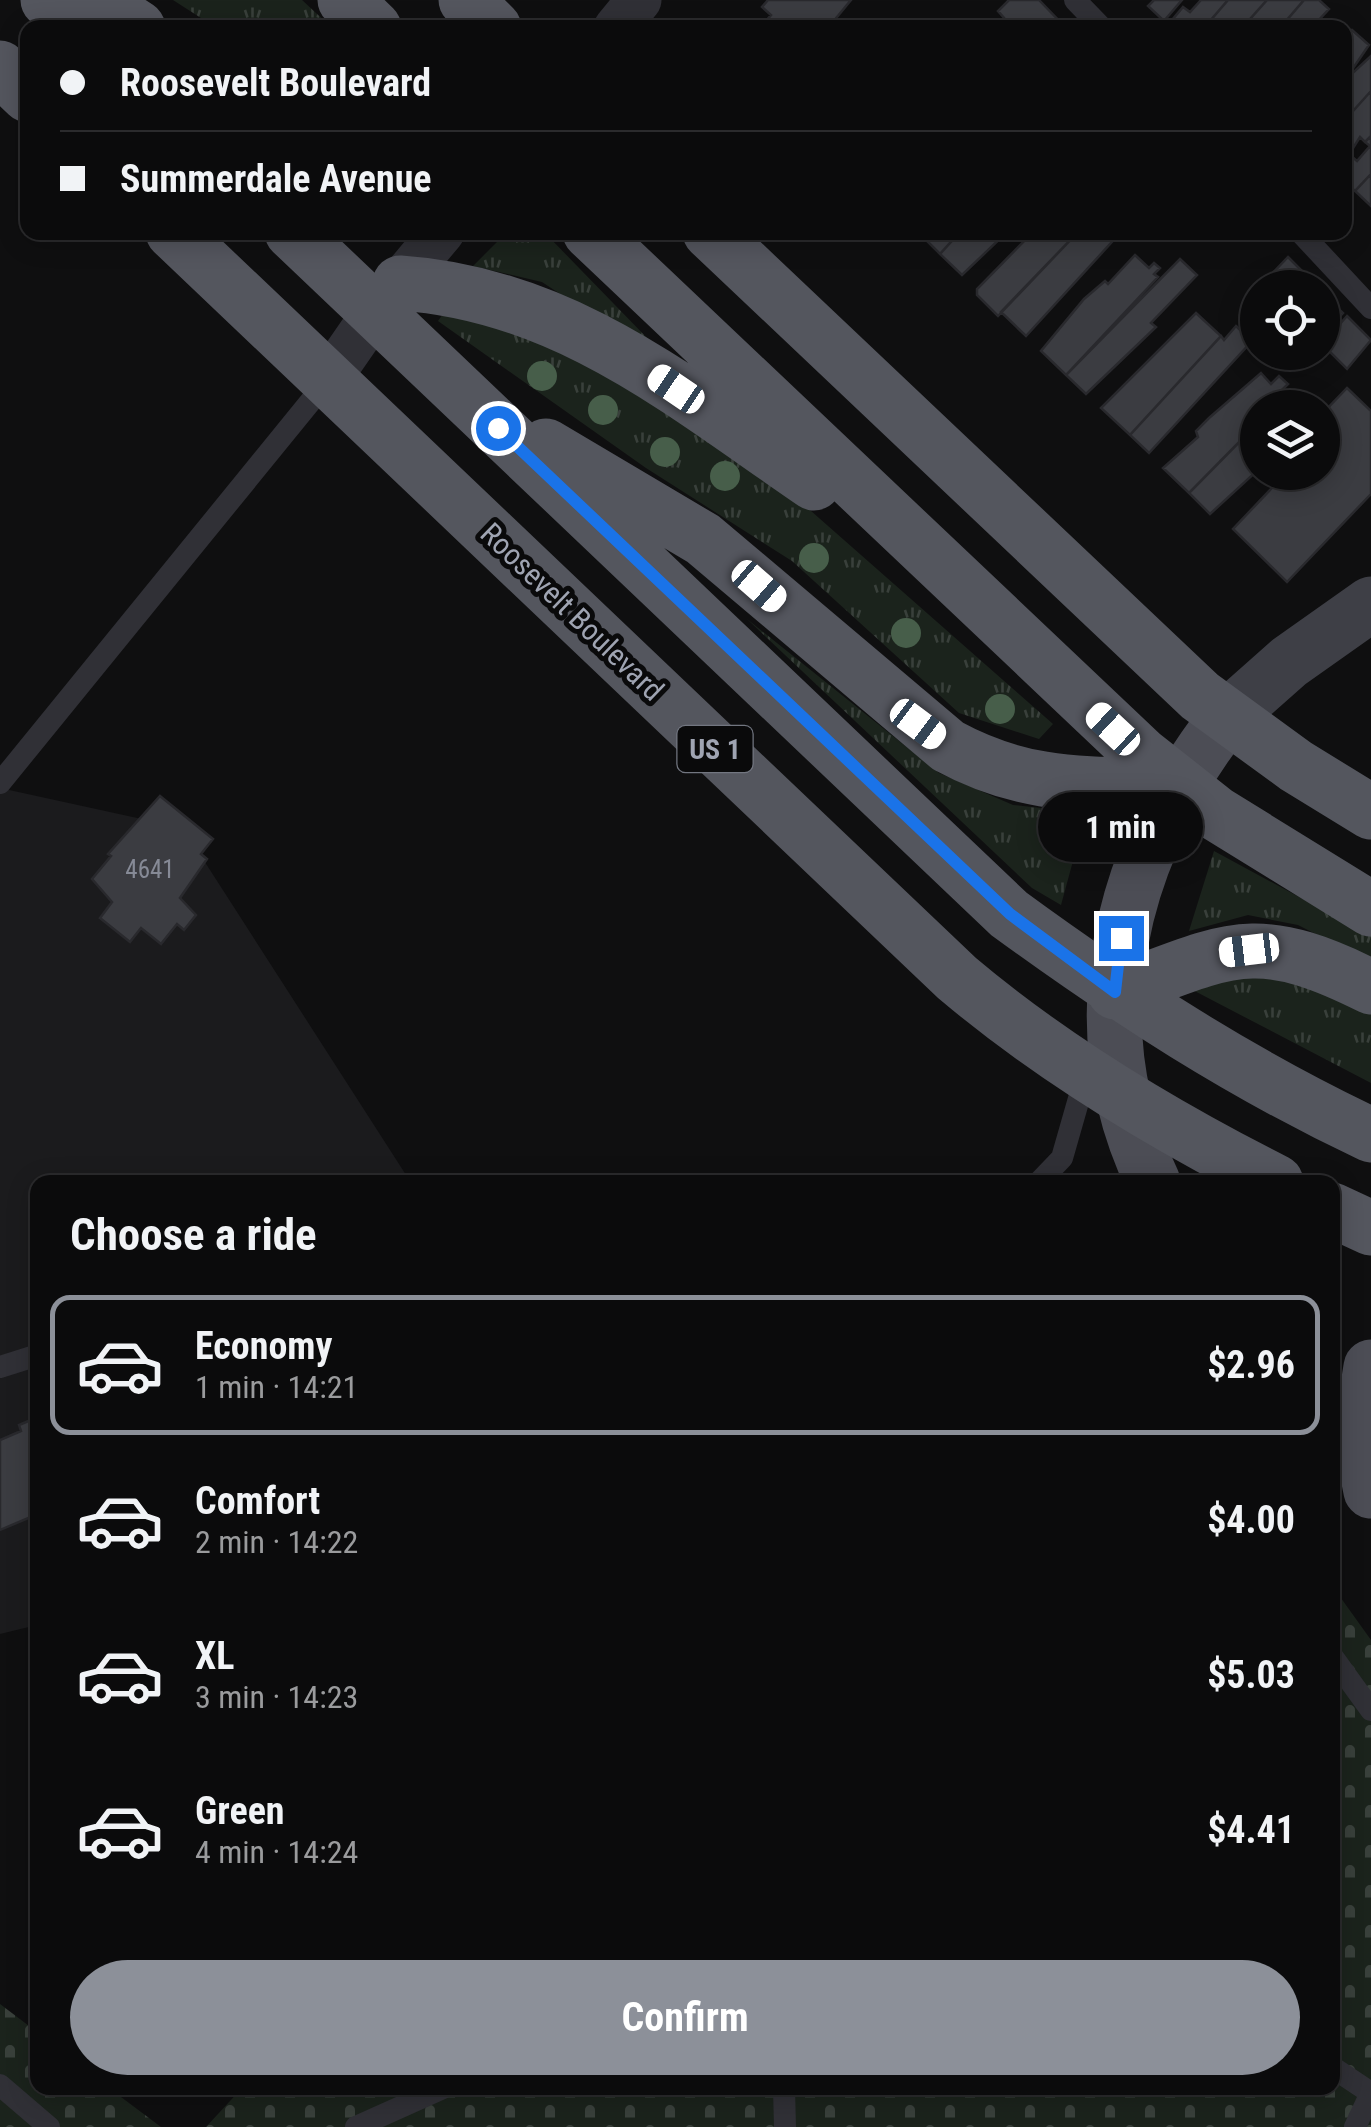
<!DOCTYPE html>
<meta charset="utf-8">
<style>
body{margin:0;font-family:"Roboto Condensed",sans-serif;background:#19191a;color:#f1f3f6;height:100vh;display:flex;flex-direction:column;font-size:38px;white-space:nowrap}
*{box-sizing:border-box;margin:0}
p{font-size:32px;color:#9a9b9d}
.icon{flex:none;width:55px;height:55px;fill:none;stroke:currentColor;stroke-width:2;stroke-linecap:round;stroke-linejoin:round}
.map{position:relative;flex:1;overflow:hidden}
.panel{position:absolute;left:30px;top:1175px;width:1310px;height:920px;display:flex;flex-direction:column;background:#0b0b0c;border-radius:20px;box-shadow:0 5px 25px #0003,0 0 0 2px #2b2b2d}
.panel>*{flex:none}
.banner{position:absolute;left:20px;top:20px;width:1332px;height:220px;border-radius:20px;box-shadow:0 5px 25px #0003,0 0 0 2px #2b2b2d;display:grid;align-content:center;height:220px;padding:0 40px;background:#0b0b0c}
.buttons{position:absolute;left:1240px;top:270px;display:grid;gap:20px}
.buttons a{display:grid;place-items:center;width:100px;height:100px;border-radius:50%;background:#0b0b0c;box-shadow:0 5px 25px #0003,0 0 0 2px #2b2b2d;font-size:50px}
.end{position:absolute;width:45px;height:45px;margin:-22px;border:12px solid #1a73e8;background:#fff;box-shadow:0 0 0 5px #fff}
.from{border-radius:50%}
.bubble{position:absolute;height:70px;border-radius:35px;background:#0b0b0c;box-shadow:0 5px 25px #0003,0 0 0 2px #2b2b2d;font-size:32px;font-weight:700;line-height:70px;text-align:center}
.car{position:absolute;width:30px;height:60px;margin:-30px -15px;border-radius:12px;box-shadow:0 0 8px 2px #0007;background:linear-gradient(#fff 24%,#345 0 40%,#fff 0 76%,#345 0 86%,#fff 0)}
.banner b{display:flex;align-items:center;gap:35px;height:95px;font-size:38px}
.banner b+b{border-top:2px solid #2b2b2d}
.banner i{width:25px;height:25px;background:#f1f3f6}
ul{padding:0;list-style:none}
li{display:flex;align-items:center;gap:30px;height:140px;margin:0 20px 15px;padding:0 20px;border:5px solid transparent;border-radius:20px}
li div{flex:1}
li b{display:block;font-size:38px}
li em{font-style:normal;font-weight:700}
li.active{border-color:#8c9099}
li>.icon{width:90px;height:90px;stroke-width:1.5}
h2{padding:0 40px;font-size:45px;line-height:120px}
.action{display:flex;gap:20px;margin-top:auto;padding:20px 40px}
.action a{flex:1;height:115px;border-radius:60px;background:#8c9099;color:#fff;font-size:40px;font-weight:700;line-height:115px;text-align:center}
.map>svg:first-child{display:block}
</style>
<div class="map">
<svg width="1371" height="2127" viewBox="0 0 1371 2127">
<defs>
<pattern id="grass-tufts" width="24" height="20" patternUnits="userSpaceOnUse" patternTransform="scale(2.5)"><rect width="24" height="20" fill="#1b231c"/><path d="M3 7l-1-3M5 7V3M7 7l1-3M15 17l-1-3M17 17v-4M19 17l1-3" fill="none" stroke="#39403b"/></pattern>
<pattern id="cemetery-stones" width="16" height="16" patternUnits="userSpaceOnUse" patternTransform="scale(2.5)"><rect width="16" height="16" fill="#1b231c"/><path d="M2 7V4a2 2 0 0 1 4 0v3zM10 15v-3a2 2 0 0 1 4 0v3z" fill="#39403b"/></pattern>
</defs>
<rect width="100%" height="100%" fill="#0f0f10"/>
<path fill="#1b1b1d" d="M0 788 183 828 408 1178 406 1182H38L37 1625 0 1634Z"/>
<path fill="url(#grass-tufts)" d="M173 0H302L331 27H215Z
M506 233H545L683 375 542 282 473 266Z
M450 304 614 372 769 474 1053 724 1039 739 959 713 792 561 646 468 438 321Z
M747 619 939 773 1013 805 1086 813 1061 905 1032 888Z
M1214 851 1371 936V962L1298 925 1248 915 1189 931Z
M1246 962 1371 1002V1083L1187 987Z"/>
<path fill="url(#cemetery-stones)" d="M1333 1587 1371 1640V2127H206L242 2088H1332Z
M0 2004 37 2032 38 2088H109L161 2127H0Z"/>
<path fill="#3b3c41" stroke="#29292d" stroke-width="2.5" d="M768 0H851L828 28H760L771 15 762 7Z
M1009 0H1039L1066 28H1013L998 11Z
M1154 0H1182L1164 21 1148 6Z
M1201 0H1228L1204 28 1167 26 1183 7 1190 12Z
M1228 0H1267L1242 28H1204Z
M1267 0H1304L1280 28H1242Z
M1304 0H1319L1329 9 1317 22 1320 24 1280 28Z
M1352 30 1369 45 1345 80V37Z
M1371 56V91L1345 120V80Z
M1371 91V136L1365 142 1360 137 1345 161V120Z
M1371 136V174L1355 191 1345 182V161L1350 155 1357 161 1370 146 1365 142Z
M1371 174V206L1355 191Z
M918 232H960L940 254Z
M960 232H1007L962 275 940 254Z
M1033 232H1078L998 316 977 295V289Z
M1078 232H1121L1026 336 1001 312Z
M1135 255 1149 268 1154 263 1160 268 1154 274 1158 277 1066 375 1041 351 1084 299 1105 281 1108 284Z
M1288 257 1317 286 1315 288H1269L1264 282Z
M1180 259 1197 275 1151 323 1156 327 1086 394 1066 375Z
M1322 293 1343 313 1322 335Z
M1196 313 1221 336 1130 435 1101 408Z
M1347 316 1371 340 1347 369 1322 344Z
M1236 326 1252 341 1149 453 1130 435 1221 336 1224 340Z
M1261 373 1271 384 1279 376 1288 384 1280 392 1284 396 1273 408H1258V423L1189 493 1163 468 1198 437 1196 431 1209 418Z
M1347 388 1371 411V494L1287 582 1233 529 1287 472H1322V414Z
M1258 423V470L1210 514 1189 493Z
M160 796 213 839 201 854 207 859 180 898 196 915 184 930 177 924 161 944 141 928 130 942 100 918 112 902 92 879 111 856 108 854Z
M38 1417V1514L0 1530V1440L21 1431 19 1425Z"/>
<g fill="none" stroke-linecap="round" stroke-linejoin="round">
<path stroke="#303036" stroke-width="22" d="M1075 0 1102 28
M1300 232 1371 308
M0 783 328 380
M1039 1182 1062 1158 1086 1074
M0 1367 38 1355
M1332 1656 1371 1710
M1332 2067 1371 2093
M0 2085 49 2127
M784 2088 785 2127
M356 2127 443 2088
M1355 2127 1371 2093"/>
<path stroke="#303036" stroke-width="45" d="M616 28 639 0
M328 380 375 312 442 232"/>
<path stroke="#3e3f46" stroke-width="55" d="M1227 717 1289 662 1371 604"/>
<path stroke="#4c4d55" stroke-width="55" d="M1153 1182C1076 1022 1121 852 1227 717
M1371 1367 1360 1436 1371 1491"/>
<path stroke="#54565e" stroke-width="55" d="M48 0 77 28
M96 0 138 28
M345 0 374 28
M466 0 494 28
M0 68 28 95
M173 232 957 978C1054 1060 1163 1125 1276 1182
M292 232 1009 914C1125 999 1242 1074 1371 1135
M590 232 1141 754 1217 814 1371 909
M710 232 1200 696 1296 766 1371 812
M400 283C565 294 682 393 814 483
M546 446 703 539 948 746C1029 790 1090 783 1179 786
M1115 992C1230 949 1255 929 1371 987
M1332 1210 1371 1228"/>
</g>
<g fill="#475e4a">
<circle cx="542" cy="376" r="15"/>
<circle cx="603" cy="410" r="15"/>
<circle cx="665" cy="452" r="15"/>
<circle cx="725" cy="476" r="15"/>
<circle cx="814" cy="558" r="15"/>
<circle cx="906" cy="633" r="15"/>
<circle cx="1000" cy="709" r="15"/>
</g>
<g fill="none" stroke-linecap="round" stroke-linejoin="round">
<path stroke="#1a73e8" stroke-width="12" d="M498 428 1010 914 1115 992 1121 938"/>
</g>
<g text-anchor="middle" stroke-width="10" stroke-linejoin="round" paint-order="stroke">
<g font-size="25" fill="#868a96">
<text x="150" y="878">4641</text>
</g>
<rect fill="#0a0a0b" stroke="#727680" stroke-width="2.5" x="677.5" y="726" width="75" height="46" rx="8"/>
<g font-size="28" font-weight="bold" fill="#9fa4b2">
<text x="715" y="759">US 1</text>
</g>
<g font-size="30" fill="#9fa4b2" stroke="#0a0a0b">
<text transform="translate(572 612) rotate(44)" y="10">Roosevelt Boulevard</text>
</g>
</g>
</svg>
<div class="buttons">
<a><svg class="icon" aria-label="locate" viewBox="0 0 24 24"><circle cx="12" cy="12" r="6"/><path d="M12 2v4M12 18v4M2 12h4M18 12h4"/></svg></a>
<a><svg class="icon" aria-label="layers" viewBox="0 0 24 24"><path d="M12 4l9 5-9 5-9-5zM3 14l9 5 9-5"/></svg></a>
</div>
<i class="end from" style="left:498px;top:428px"></i>
<i class="end" style="left:1121px;top:938px"></i>
<div class="bubble" style="left:1038px;top:792px;width:165px">1 min</div>
<i class="car" style="left:676px;top:389px;rotate:304deg"></i>
<i class="car" style="left:759px;top:586px;rotate:131deg"></i>
<i class="car" style="left:918px;top:724px;rotate:127deg"></i>
<i class="car" style="left:1113px;top:729px;rotate:313deg"></i>
<i class="car" style="left:1249px;top:950px;rotate:263deg"></i>
<div class="banner">
<b><i class="from"></i>Roosevelt Boulevard</b>
<b><i></i>Summerdale Avenue</b>
</div>
<section class="panel">
<h2>Choose a ride</h2>
<ul>
<li class="active"><svg class="icon" aria-label="car" viewBox="0 0 24 24"><path d="M5 17H2v-5l4-1 3-4h7l3 4 3 1v5h-3M9 17h6M6 11h13"/><circle cx="7" cy="17" r="2"/><circle cx="17" cy="17" r="2"/></svg><div><b>Economy</b><p>1 min · 14:21</p></div><em>$2.96</em></li>
<li><svg class="icon" aria-label="car" viewBox="0 0 24 24"><path d="M5 17H2v-5l4-1 3-4h7l3 4 3 1v5h-3M9 17h6M6 11h13"/><circle cx="7" cy="17" r="2"/><circle cx="17" cy="17" r="2"/></svg><div><b>Comfort</b><p>2 min · 14:22</p></div><em>$4.00</em></li>
<li><svg class="icon" aria-label="car" viewBox="0 0 24 24"><path d="M5 17H2v-5l4-1 3-4h7l3 4 3 1v5h-3M9 17h6M6 11h13"/><circle cx="7" cy="17" r="2"/><circle cx="17" cy="17" r="2"/></svg><div><b>XL</b><p>3 min · 14:23</p></div><em>$5.03</em></li>
<li><svg class="icon" aria-label="car" viewBox="0 0 24 24"><path d="M5 17H2v-5l4-1 3-4h7l3 4 3 1v5h-3M9 17h6M6 11h13"/><circle cx="7" cy="17" r="2"/><circle cx="17" cy="17" r="2"/></svg><div><b>Green</b><p>4 min · 14:24</p></div><em>$4.41</em></li>
</ul>
<div class="action"><a>Confirm</a></div>
</section>
</div>
